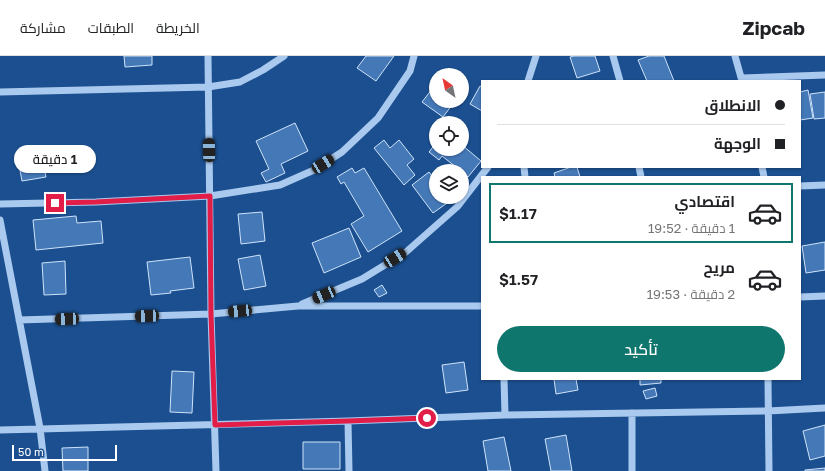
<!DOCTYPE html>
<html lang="ar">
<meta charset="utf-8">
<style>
body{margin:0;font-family:"Golos Text",Cairo,sans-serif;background:#f6f6f6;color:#202124;direction:rtl;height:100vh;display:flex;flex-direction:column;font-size:15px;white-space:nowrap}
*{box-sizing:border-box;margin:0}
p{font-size:13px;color:#757577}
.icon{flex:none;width:22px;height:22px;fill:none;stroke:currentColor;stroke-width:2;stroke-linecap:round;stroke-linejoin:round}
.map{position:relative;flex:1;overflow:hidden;direction:ltr}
.panel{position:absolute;left:481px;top:120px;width:320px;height:204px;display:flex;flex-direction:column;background:#fff;border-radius:0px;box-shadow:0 1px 3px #0004;direction:rtl}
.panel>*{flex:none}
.hud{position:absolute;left:481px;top:24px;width:320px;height:88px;border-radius:0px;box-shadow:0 1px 3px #0004;direction:rtl;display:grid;align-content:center;height:88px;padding:0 16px;background:#fff}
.needle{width:26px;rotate:327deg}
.controls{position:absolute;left:429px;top:12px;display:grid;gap:8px}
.controls a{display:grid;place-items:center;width:40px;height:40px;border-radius:50%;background:#fff;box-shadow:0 1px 3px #0004;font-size:20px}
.scale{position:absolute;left:12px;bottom:10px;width:105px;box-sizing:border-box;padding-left:4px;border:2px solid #fff;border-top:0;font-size:11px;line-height:14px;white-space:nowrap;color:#fff;-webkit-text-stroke:3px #1b4f8f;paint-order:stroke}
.end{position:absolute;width:18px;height:18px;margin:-9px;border:5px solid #e11d48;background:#fff;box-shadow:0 0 0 2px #fff}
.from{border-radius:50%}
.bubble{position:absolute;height:28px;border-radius:14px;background:#fff;box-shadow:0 1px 3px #0004;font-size:13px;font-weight:600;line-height:28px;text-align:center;direction:rtl}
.car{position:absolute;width:12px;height:24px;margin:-12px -6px;border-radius:5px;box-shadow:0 0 3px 1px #0007;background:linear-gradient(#222 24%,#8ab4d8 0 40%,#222 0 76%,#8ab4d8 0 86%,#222 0)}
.hud b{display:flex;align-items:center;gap:14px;height:38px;font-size:15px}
.hud b+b{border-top:1px solid #e0e0e0}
.hud i{width:10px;height:10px;background:#202124}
ul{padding:7px 0 0;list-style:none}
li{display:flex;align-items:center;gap:12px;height:60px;margin:0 8px 6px;padding:0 8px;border:2px solid transparent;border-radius:0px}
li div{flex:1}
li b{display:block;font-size:15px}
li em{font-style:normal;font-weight:600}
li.active{border-color:#0f766e}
li>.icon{width:36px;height:36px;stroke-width:1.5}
.cta{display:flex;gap:8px;margin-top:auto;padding:8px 16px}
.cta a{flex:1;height:46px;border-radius:24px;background:#0f766e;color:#fff;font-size:16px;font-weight:600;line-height:46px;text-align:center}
header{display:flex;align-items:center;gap:24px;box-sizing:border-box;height:56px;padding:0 20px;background:#fff;border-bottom:1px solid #e0e0e0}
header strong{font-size:19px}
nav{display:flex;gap:22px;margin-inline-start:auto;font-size:14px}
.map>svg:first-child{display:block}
</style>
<header>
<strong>Zipcab</strong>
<nav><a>الخريطة</a><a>الطبقات</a><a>مشاركة</a></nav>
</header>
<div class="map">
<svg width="825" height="415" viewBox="0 0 825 415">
<rect width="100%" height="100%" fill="#1b4f8f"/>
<path fill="#4478b7" stroke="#cfe3fa" d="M124 0H152V9L125 11Z
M366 0H394L376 25 357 12Z
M574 0H595L600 15 577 22 570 1Z
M649 0H664L674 25H647L638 4Z
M436 28V45H455L443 61 422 46Z
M480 30 482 31V55L470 48Z
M808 34 813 62 800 64V36Z
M825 36V62L814 63 810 38Z
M295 67 308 95 281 108 285 117 266 126 261 117 269 113 256 85Z
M384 84 390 92 399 84 414 103 407 109 415 119 404 129 374 92Z
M436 87V93H462V89L481 105 468 121 462 116V115H461L442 100 439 104 429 96Z
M41 93 46 121 22 125 17 98Z
M571 111H577L580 121H555L554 117Z
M352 112 355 117 364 112 402 175 368 196 351 168 364 160 344 126 341 128 337 121Z
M429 116 436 126V141H447L450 145 433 157 412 129Z
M262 156 265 185 241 188 238 158Z
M76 160 77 167 101 165 103 187 36 194 33 164Z
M349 172 361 201 324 217 312 187Z
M825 186V214L806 217 802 190Z
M260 199 266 230 244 234 238 203Z
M190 201 194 232 170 235 171 237 151 239 147 206Z
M65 205 66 238 44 239 42 207Z
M382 229 387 237 379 241 374 234Z
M464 306 468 334 446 337 442 309Z
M172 315 194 316 192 357 170 356Z
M554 323H576L578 334 556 338Z
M640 323H661V327L640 329Z
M655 332 657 340 646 343 643 335Z
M825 369V400L810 404 803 375Z
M566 379 572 415H551L545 383Z
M504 381 511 415H488L483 385Z
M303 386H340V413H303Z
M88 391V415H63L62 392Z
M825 412V415H805V414Z"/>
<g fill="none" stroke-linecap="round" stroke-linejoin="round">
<path stroke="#a9c9ee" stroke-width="7" d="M208 0 211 258 216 415
M613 0 620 25
M735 0 742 25
M742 22 825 19
M528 25 536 0
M0 36 208 31 240 26 263 14 284 0
M524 111 525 121
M639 111 641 121
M762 111 764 121
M800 130 825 129
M0 148 96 146 210 140 280 129 314 114 342 96 378 62 410 15 414 0
M0 164 40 372 45 415
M800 241 825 240
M302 248 362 223 406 196 457 151 488 111
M19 264 211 258 298 250H482
M504 323 505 359
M768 323 769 415
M632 357V415
M348 365 349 415
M0 374 348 365 505 359 768 355 825 352"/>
</g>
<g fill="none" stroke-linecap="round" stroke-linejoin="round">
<path stroke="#e11d48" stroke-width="5" d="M55 147 96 146 210 140 211 258 215 369 348 365 427 362"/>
</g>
</svg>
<div class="controls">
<a><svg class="needle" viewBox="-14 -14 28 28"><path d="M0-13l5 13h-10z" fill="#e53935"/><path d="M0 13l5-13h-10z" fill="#757577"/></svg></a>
<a><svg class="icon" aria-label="locate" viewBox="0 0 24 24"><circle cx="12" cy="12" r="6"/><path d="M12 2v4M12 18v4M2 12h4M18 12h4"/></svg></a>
<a><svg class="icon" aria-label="layers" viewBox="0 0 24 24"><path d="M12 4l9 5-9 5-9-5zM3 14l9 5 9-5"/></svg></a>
</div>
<div class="scale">50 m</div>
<i class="end from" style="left:427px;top:362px"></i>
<i class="end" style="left:55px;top:147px"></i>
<div class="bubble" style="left:14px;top:89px;width:82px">1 دقيقة</div>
<i class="car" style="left:209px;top:94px;rotate:359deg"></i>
<i class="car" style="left:323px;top:108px;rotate:58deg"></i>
<i class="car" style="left:395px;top:202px;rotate:58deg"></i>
<i class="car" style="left:324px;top:239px;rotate:247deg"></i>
<i class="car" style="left:240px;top:255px;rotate:265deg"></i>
<i class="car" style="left:147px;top:260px;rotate:268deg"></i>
<i class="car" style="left:67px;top:263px;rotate:268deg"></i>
<div class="hud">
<b><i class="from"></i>الانطلاق</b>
<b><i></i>الوجهة</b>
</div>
<section class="panel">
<ul>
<li class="active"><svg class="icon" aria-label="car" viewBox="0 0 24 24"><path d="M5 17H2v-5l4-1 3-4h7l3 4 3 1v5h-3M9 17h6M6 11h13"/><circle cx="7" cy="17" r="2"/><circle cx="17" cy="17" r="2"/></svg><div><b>اقتصادي</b><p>1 دقيقة · 19:52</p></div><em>$1.17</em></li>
<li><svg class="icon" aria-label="car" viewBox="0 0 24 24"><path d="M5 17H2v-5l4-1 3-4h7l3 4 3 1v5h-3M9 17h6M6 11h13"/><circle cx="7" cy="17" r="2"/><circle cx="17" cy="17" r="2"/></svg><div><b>مريح</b><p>2 دقيقة · 19:53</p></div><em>$1.57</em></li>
</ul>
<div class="cta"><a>تأكيد</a></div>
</section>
</div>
